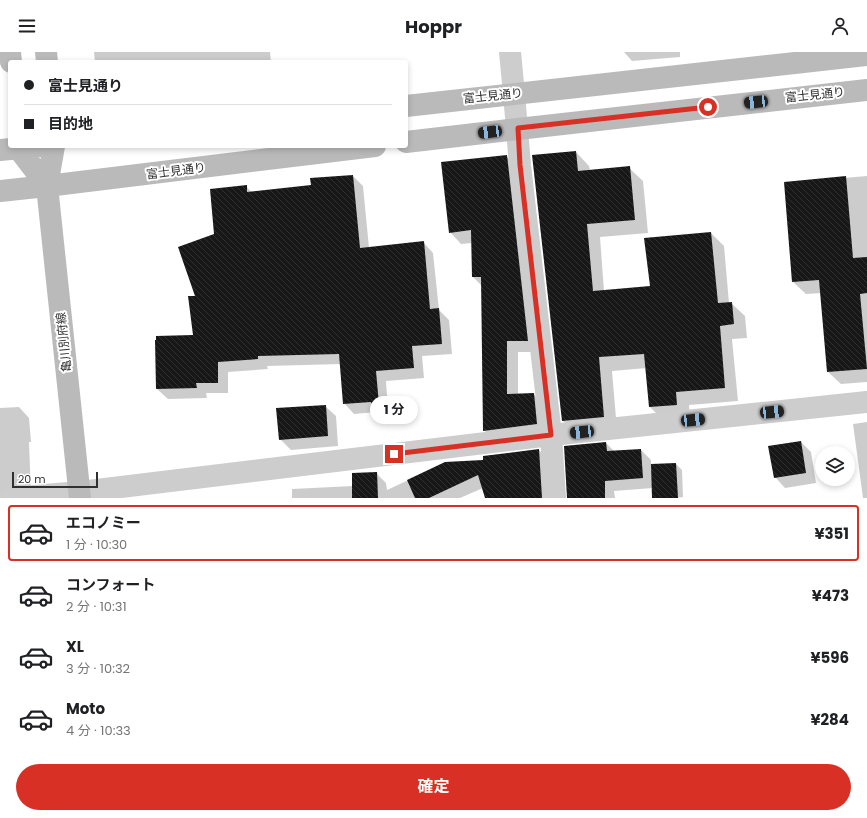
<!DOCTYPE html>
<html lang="ja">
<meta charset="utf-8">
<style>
body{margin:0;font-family:Poppins,"Noto Sans JP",sans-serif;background:#f6f6f6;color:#202124;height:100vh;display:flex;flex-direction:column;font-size:15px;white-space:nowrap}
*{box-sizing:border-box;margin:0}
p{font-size:13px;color:#757577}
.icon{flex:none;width:22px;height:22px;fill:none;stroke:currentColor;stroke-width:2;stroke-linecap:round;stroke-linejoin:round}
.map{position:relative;height:446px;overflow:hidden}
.panel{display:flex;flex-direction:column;background:#fff;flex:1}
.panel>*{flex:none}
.hud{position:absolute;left:8px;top:8px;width:400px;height:88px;border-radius:4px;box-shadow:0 2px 6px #0003;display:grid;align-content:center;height:88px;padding:0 16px;background:#fff}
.controls{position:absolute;left:815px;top:394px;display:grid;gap:8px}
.controls a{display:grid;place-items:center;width:40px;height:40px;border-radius:50%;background:#fff;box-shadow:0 2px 6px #0003;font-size:20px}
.scale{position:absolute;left:12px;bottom:10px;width:86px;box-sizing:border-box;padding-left:4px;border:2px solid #303030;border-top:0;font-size:11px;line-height:14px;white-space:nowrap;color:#303030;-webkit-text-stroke:3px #fff;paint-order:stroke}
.end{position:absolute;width:18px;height:18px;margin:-9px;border:5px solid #d93025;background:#fff;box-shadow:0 0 0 2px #fff}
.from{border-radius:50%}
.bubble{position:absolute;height:28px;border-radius:14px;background:#fff;box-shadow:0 2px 6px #0003;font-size:13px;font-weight:700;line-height:28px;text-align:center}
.car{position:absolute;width:12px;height:24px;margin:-12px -6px;border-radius:5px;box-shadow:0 0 3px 1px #0007;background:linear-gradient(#222 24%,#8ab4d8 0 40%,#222 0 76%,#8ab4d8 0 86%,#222 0)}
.hud b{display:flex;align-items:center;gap:14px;height:38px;font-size:15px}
.hud b+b{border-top:1px solid #e0e0e0}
.hud i{width:10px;height:10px;background:#202124}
ul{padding:7px 0 0;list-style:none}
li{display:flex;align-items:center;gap:12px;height:56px;margin:0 8px 6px;padding:0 8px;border:2px solid transparent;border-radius:4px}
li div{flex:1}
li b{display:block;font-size:15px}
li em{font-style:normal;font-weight:700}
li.selected{border-color:#d93025}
li>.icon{width:36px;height:36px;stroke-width:1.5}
.action{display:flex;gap:8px;margin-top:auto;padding:8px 16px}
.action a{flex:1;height:46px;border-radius:24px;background:#d93025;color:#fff;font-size:16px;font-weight:700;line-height:46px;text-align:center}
header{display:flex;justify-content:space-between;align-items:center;height:52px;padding:0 16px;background:#fff;font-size:18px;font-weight:700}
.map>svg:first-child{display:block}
</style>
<header><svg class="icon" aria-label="menu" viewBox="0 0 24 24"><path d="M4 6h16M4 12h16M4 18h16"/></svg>Hoppr<svg class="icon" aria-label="person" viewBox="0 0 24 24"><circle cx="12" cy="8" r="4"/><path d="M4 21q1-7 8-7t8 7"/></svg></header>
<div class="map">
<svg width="867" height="446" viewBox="0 0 867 446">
<defs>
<pattern id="building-back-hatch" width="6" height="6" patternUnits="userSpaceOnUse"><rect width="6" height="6" fill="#171717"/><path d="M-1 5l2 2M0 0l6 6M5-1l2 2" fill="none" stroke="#303030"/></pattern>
</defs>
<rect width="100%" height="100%" fill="#fff"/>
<path fill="#0003" d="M94 0H270L271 10H95Z
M624 0H680V5L632 9Z
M576 100 589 114 590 119 629 116 643 129 648 181 600 185 604 239 651 235 711 181 724 194 729 251H731L745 264 747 286 732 287 738 349 689 353 690 366 663 368 650 355 647 316 612 319 617 378 576 382 563 369Z
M506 104 518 116 539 300H518V342H533L545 353 548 383 495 390 484 378 483 235 473 225 472 191 461 192 450 180Z
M353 124 363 134 369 196 423 190 433 201 439 258 449 268 452 302 422 304 424 326 386 329 388 359 354 362 344 351 341 312 267 314 268 317 228 320V341H206L207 346 168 347 157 337 194 284 196 245 215 183 246 134 252 141 312 134Z
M867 124V330L841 332 828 320 822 241 806 242 793 230 785 131Z
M325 354 336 364 338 394 291 398 280 387Z
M19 355 29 366 31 390H29L31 442 0 444V356Z
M867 370V446H863L853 372Z
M801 390 811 400 816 431 785 436 775 425Z
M606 391 615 400 641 398 651 408V413L676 412 682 418 683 445 675 446H656L653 436 614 439 615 446H568Z
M539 398 549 408 551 446H486L483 436 460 446H292V437L353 434 376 421 386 431 387 438 445 411 484 409Z"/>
<path fill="url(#building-back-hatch)" d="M576 99 578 119 630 114 635 168 587 172 593 239 650 234 644 186 711 180 718 251 732 250 734 272 720 274 725 336 676 340 677 353 649 355 644 302 599 305 604 365 562 369 532 103Z
M507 103 528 289H507V342L534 341 537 372 483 379 481 225H472L471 178 449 181 441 110Z
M353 123 360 196 424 189 430 257 439 256 442 292 412 294 414 316 376 319 380 364H377L371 350 343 352 339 302 258 304V307L218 310V331H196L197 336 156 337 155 288H156V284L193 283 188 244H195L178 195 214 182 210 137 247 133V140L311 133 310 126Z
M846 124 853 206 867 205V241L860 242 867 317 827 320 819 228 792 230 784 130Z
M326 353 328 384 279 388 276 356Z
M801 389 806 421 774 426 768 394Z
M606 390 607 399 641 397 643 426 605 429V446H567L564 394Z
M539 397 542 446H485L478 423 429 446H415L407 428 445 410 483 408V404Z
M676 411 678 446H652L651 412Z
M377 420 378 446H352V421Z"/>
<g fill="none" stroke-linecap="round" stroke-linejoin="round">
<path stroke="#cdcdcd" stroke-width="22" d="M510 0 514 42 520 113 551 383 555 446
M10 446 80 440 551 383 867 350"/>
<path stroke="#bababa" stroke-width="22" d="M10 0 11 10
M46 0 47 10
M406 54 867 3
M406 90 518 77 867 38
M17 94 18 96 47 134
M54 94 47 134 80 446
M0 98 41 94
M0 139 47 134 375 94"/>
</g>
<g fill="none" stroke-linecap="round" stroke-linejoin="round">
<path stroke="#d93025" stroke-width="5" d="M394 402 551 383 520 113 518 76 708 55"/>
</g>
<g text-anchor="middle" stroke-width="4" stroke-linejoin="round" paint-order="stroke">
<g font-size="12" fill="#303030" stroke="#fff">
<text transform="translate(815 43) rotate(-6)" y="4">富士見通り</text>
<text transform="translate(493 44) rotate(-6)" y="4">富士見通り</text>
<text transform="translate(176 119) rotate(-7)" y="4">富士見通り</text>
<text transform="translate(64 290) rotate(-96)" y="4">亀川別府線</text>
</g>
</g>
</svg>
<div class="controls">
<a><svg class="icon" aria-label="layers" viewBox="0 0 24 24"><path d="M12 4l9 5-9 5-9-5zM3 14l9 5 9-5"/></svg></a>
</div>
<div class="scale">20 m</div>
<i class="end from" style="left:708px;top:55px"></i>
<i class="end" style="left:394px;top:402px"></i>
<div class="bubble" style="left:370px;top:344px;width:48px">1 分</div>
<i class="car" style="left:756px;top:50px;rotate:264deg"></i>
<i class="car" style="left:490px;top:80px;rotate:263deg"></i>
<i class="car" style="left:772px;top:360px;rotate:84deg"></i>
<i class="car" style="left:693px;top:368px;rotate:84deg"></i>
<i class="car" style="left:582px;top:380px;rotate:264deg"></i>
<div class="hud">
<b><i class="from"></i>富士見通り</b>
<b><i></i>目的地</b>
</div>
</div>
<section class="panel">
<ul>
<li class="selected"><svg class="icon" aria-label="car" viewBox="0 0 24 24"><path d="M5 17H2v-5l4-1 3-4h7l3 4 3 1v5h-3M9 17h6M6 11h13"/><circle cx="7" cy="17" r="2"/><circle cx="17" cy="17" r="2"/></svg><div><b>エコノミー</b><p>1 分 · 10:30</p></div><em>¥351</em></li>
<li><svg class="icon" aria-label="car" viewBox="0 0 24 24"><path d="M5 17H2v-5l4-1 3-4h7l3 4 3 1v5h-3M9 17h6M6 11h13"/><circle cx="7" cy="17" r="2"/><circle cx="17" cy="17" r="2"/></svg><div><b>コンフォート</b><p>2 分 · 10:31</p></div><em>¥473</em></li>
<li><svg class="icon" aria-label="car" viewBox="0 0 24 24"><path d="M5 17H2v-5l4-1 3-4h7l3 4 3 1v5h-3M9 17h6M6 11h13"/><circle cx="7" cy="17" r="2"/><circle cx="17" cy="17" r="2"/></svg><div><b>XL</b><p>3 分 · 10:32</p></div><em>¥596</em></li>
<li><svg class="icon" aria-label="car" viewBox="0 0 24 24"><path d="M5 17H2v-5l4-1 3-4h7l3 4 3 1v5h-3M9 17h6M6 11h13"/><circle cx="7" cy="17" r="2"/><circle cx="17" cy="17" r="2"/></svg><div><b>Moto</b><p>4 分 · 10:33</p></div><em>¥284</em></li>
</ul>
<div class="action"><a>確定</a></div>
</section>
